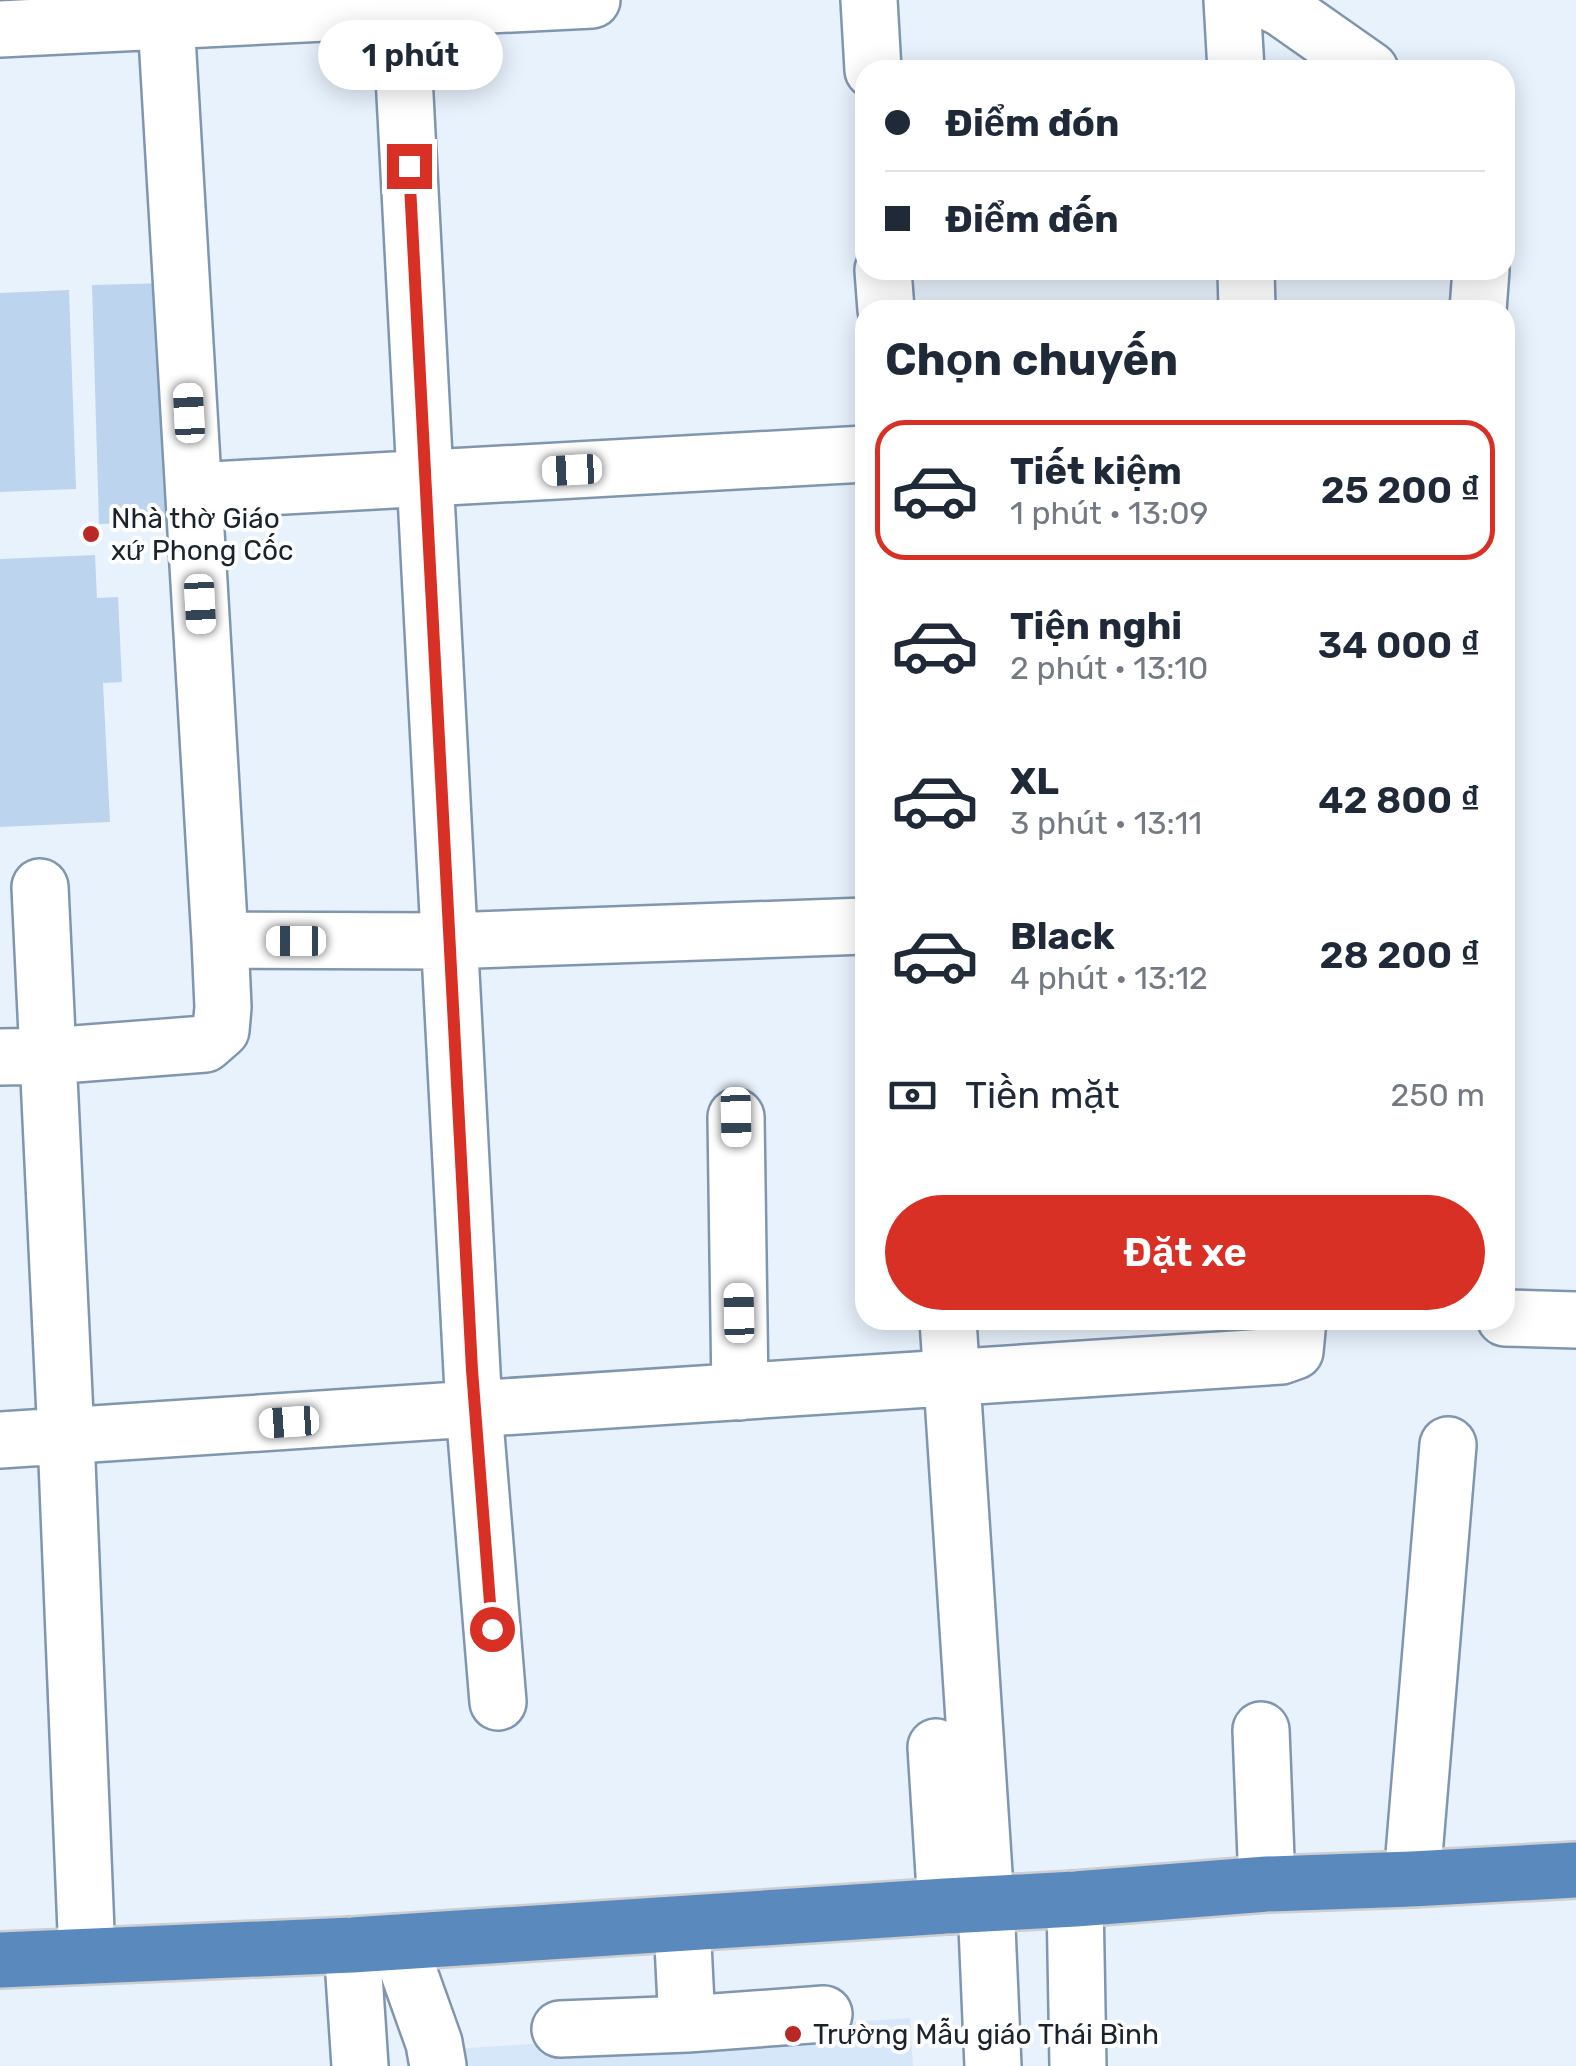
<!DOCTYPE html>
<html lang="vi">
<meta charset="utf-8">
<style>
body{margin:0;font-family:Rubik,sans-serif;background:#f6f6f7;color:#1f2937;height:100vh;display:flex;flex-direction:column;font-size:38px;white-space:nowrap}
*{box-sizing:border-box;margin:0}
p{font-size:32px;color:#747a83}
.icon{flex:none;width:55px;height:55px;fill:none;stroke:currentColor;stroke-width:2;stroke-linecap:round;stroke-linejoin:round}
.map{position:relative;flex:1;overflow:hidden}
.details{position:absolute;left:855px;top:300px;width:660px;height:1030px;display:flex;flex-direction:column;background:#fff;border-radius:30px;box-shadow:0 5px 25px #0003}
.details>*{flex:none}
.banner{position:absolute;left:855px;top:60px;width:660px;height:220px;border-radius:30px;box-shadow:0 5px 25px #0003;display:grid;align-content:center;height:220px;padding:0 30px;background:#fff}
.end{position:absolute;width:45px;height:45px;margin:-22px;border:12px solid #d93025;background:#fff;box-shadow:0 0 0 5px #fff}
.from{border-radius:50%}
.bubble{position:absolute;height:70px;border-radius:35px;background:#fff;box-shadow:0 5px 25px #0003;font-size:32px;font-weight:600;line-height:70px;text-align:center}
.car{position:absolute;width:30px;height:60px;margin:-30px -15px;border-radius:12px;box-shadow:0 0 8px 2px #0007;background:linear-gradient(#fff 24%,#345 0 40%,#fff 0 76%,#345 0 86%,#fff 0)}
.banner b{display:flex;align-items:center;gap:35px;height:95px;font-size:38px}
.banner b+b{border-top:2px solid #e0e1e3}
.banner i{width:25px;height:25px;background:#1f2937}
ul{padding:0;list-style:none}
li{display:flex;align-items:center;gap:30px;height:140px;margin:0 20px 15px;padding:0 10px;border:5px solid transparent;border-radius:30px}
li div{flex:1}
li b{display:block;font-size:38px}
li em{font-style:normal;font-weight:600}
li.on{border-color:#d93025}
li>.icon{width:90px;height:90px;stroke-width:1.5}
h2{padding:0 30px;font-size:45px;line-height:120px}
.pay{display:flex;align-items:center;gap:25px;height:110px;padding:0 30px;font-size:38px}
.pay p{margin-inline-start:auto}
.action{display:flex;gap:20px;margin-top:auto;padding:20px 30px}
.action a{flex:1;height:115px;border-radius:60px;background:#d93025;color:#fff;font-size:40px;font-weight:600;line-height:115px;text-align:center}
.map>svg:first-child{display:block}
</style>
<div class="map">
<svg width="1576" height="2066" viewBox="0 0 1576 2066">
<rect width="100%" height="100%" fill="#e8f2fc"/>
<path fill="#d6e7fa" d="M910 2018 913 2066H442L441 2050Z"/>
<path fill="#bdd4ee" d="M170 283 177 521 99 524 92 285Z
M69 290 76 489 0 492V293Z
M95 555 97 598 118 597 122 682 103 683 110 822 0 827V559Z"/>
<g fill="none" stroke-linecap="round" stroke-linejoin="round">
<g stroke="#8096af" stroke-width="60">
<path id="minor" d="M400 0 474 1410 498 1702
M869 0 873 70
M1232 0 1236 70
M1265 0 1283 9 1370 70
M0 29 592 0
M883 270 886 310
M1246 270 1247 310
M1478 310 1481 270
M194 491 865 454
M40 887 66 1437 87 1956
M220 940 448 941 865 926
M0 1057 49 1056 205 1044 221 1030 223 1007 220 940 166 20
M736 1117 740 1392
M1505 1318 1576 1320
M948 1320 986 1904 993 2066
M0 1440 1281 1356 1295 1351 1298 1320
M1261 1730 1267 1884
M936 1747 946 1906
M1412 1879 1448 1445
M1075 1899 1078 2066
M682 1924 687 2024
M398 1942 434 2043 438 2066
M352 1945 360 2066
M560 2029 687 2024 824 2014"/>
</g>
<g stroke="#cdced1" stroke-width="60">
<path id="highway" d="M0 1960 352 1945 946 1906 1075 1899 1267 1884 1412 1879 1576 1870"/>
</g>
<use href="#minor" stroke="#fff" stroke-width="55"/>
<use href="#highway" stroke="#5a8abd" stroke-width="55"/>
</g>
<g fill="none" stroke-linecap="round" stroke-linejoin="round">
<path stroke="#d93025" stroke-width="12" d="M409 166 472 1370 492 1629"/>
</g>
<g fill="#b82925" stroke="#fefefe" stroke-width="4">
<circle cx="91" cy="534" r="10"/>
<circle cx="793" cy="2034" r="10"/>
</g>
<g text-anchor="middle" stroke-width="8" stroke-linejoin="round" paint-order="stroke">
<g font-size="28" fill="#1a222c" stroke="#fefefe" text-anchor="start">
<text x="111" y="528">Nhà thờ Giáo<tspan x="111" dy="32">xứ Phong Cốc</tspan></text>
<text x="813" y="2044">Trường Mẫu giáo Thái Bình</text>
</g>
</g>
</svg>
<i class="end from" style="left:492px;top:1629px"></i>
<i class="end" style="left:409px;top:166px"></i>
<div class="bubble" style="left:318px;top:20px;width:185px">1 phút</div>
<i class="car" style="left:189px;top:413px;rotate:357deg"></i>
<i class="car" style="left:572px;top:470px;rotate:267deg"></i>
<i class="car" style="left:200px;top:604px;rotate:177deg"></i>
<i class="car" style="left:296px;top:941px;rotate:270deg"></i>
<i class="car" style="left:736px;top:1117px;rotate:179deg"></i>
<i class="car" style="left:739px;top:1313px;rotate:359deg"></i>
<i class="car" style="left:289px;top:1422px;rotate:266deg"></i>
<div class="banner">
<b><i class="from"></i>Điểm đón</b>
<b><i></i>Điểm đến</b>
</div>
<section class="details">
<h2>Chọn chuyến</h2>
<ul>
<li class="on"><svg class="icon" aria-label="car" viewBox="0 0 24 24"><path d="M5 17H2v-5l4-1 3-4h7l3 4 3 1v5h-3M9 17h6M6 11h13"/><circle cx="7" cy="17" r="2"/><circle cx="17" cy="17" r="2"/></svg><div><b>Tiết kiệm</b><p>1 phút · 13:09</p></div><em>25 200 ₫</em></li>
<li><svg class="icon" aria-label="car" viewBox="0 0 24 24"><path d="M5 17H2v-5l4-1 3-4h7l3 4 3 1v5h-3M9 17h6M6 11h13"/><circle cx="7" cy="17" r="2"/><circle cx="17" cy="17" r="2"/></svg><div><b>Tiện nghi</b><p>2 phút · 13:10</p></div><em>34 000 ₫</em></li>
<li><svg class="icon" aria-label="car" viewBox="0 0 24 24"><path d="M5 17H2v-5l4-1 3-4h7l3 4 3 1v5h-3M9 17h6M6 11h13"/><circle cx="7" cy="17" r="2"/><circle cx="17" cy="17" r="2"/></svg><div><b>XL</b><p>3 phút · 13:11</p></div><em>42 800 ₫</em></li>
<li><svg class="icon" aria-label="car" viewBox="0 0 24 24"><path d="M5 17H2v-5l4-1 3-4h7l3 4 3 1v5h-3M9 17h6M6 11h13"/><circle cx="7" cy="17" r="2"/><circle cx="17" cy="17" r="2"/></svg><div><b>Black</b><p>4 phút · 13:12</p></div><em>28 200 ₫</em></li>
</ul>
<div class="pay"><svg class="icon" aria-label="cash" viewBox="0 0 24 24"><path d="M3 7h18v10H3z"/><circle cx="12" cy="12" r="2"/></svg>Tiền mặt<p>250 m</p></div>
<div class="action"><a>Đặt xe</a></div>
</section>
</div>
